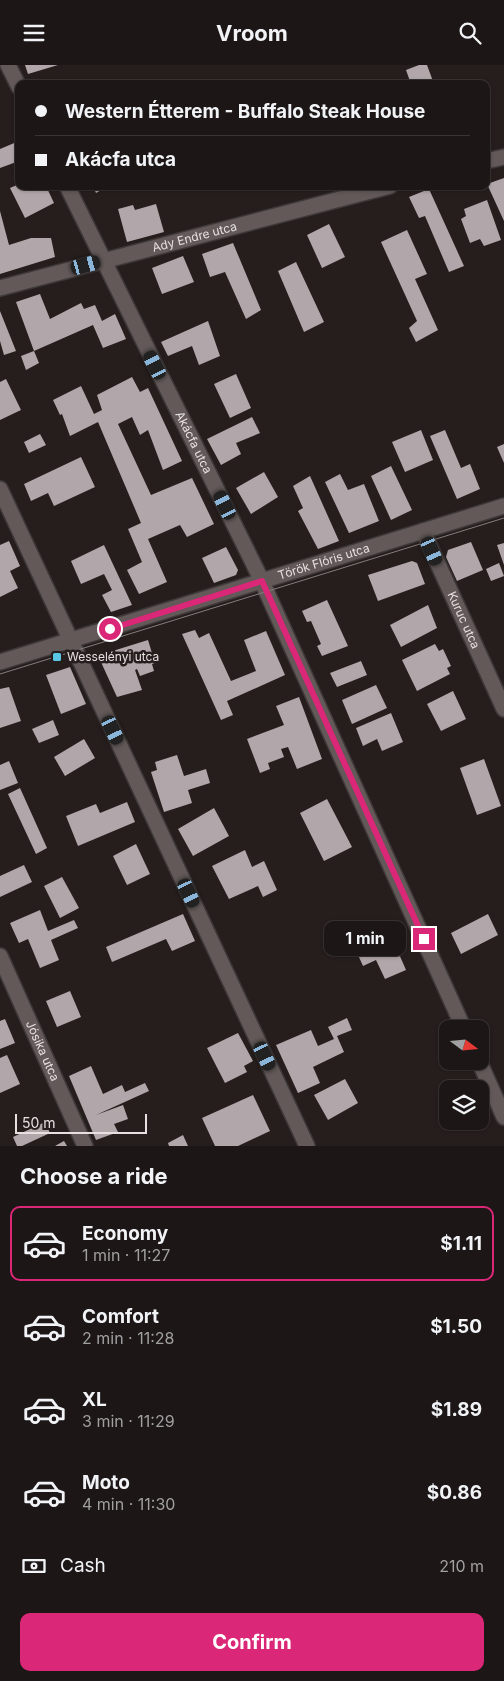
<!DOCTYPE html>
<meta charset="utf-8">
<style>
body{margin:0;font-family:Inter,sans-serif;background:#251f1f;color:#f1f3f6;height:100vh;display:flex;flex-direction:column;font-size:19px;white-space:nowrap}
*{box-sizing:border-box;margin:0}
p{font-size:16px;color:#a09fa1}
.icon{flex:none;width:28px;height:28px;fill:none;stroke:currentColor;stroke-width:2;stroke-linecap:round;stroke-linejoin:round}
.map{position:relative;height:1081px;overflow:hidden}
.side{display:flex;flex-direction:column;background:#1c1616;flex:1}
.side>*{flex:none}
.banner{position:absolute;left:15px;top:15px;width:475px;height:110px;border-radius:10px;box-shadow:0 1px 4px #0004,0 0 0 1px #3a3535;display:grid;align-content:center;height:110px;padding:0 20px;background:#1c1616}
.needle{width:32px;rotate:106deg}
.fabs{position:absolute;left:439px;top:955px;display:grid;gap:10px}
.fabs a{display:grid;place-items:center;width:50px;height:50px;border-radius:10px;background:#1c1616;box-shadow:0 1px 4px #0004,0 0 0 1px #3a3535;font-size:25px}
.scale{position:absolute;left:15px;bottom:12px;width:132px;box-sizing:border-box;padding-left:5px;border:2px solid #e6e0e0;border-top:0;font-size:14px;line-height:18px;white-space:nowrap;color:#e6e0e0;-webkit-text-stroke:4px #261e1d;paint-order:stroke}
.end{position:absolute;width:22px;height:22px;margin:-11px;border:6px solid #db2777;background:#fff;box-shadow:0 0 0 2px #fff}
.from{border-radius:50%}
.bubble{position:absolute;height:35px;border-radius:10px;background:#1c1616;box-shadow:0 1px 4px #0004,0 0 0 1px #3a3535;font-size:16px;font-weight:700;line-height:35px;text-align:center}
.car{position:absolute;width:15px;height:30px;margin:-15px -8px;border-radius:6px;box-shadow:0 0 4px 1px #0007;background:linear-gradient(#222 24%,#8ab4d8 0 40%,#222 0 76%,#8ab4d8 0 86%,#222 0)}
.banner b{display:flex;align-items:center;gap:18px;height:48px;font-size:19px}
.banner b+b{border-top:1px solid #3a3535}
.banner i{width:12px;height:12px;background:#f1f3f6}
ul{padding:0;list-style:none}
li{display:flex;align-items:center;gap:15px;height:75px;margin:0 10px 8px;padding:0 10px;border:2px solid transparent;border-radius:10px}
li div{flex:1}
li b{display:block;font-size:19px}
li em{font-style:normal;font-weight:700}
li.active{border-color:#db2777}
li>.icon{width:45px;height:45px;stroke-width:1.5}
h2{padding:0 20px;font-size:22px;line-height:60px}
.pay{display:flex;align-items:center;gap:12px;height:55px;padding:0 20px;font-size:19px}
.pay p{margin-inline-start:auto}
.button{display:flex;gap:10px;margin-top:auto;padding:10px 20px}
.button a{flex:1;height:58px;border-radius:10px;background:#db2777;color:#fff;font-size:20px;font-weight:700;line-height:58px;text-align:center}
header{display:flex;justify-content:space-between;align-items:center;height:65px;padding:0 20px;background:#1c1616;font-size:22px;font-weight:700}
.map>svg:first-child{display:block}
</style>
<header><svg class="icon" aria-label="menu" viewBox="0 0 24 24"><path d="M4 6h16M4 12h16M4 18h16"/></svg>Vroom<svg class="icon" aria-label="search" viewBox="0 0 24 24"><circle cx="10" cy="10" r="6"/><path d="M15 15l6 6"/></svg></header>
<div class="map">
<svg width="504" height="1081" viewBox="0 0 504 1081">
<rect width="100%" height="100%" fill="#261e1d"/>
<path fill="#b1a7ab" d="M25 0H58L28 9Z
M419 0H427L434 19H411L406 5Z
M19 76V96L0 103V84Z
M504 113V156L487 119Z
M19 119V121H46L54 138 25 153 10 123Z
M93 121H108L96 128Z
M429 124 464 201 449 207 425 151 419 153 409 132Z
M487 135 501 175 484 181 480 174 470 178 461 154 466 151 464 144Z
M156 139 164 167 127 177 118 144 133 140 135 145Z
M0 146 9 180 31 173H51L55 192 0 209Z
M329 159 345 192 322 203 307 170Z
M407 165 427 209 415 214 438 265 416 277 409 263 417 256 381 177Z
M233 178 261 245 246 254 225 207 210 212 202 189Z
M183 191 194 217 162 229 152 203Z
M296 197 324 257 304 267 278 206Z
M40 229 50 254 81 238 84 244 95 240 102 256 115 249 126 274 103 283 93 260 34 286 16 237Z
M0 246 16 286 4 290 0 276Z
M208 256 220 291 199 300 192 281 168 291 161 277Z
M34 286 39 298 26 305 21 291Z
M236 309 251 343 230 353 214 319Z
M132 312 140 327 148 323 182 396 163 405 148 365 140 370 132 352 118 359 151 430 192 413 214 459 187 472 180 460 148 474 167 517 139 529 127 505 142 497 128 464 141 458 98 357 70 371 62 349 60 350 53 335 81 321 94 349 102 345 97 330Z
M6 314 21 345 0 355V317Z
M252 352 260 368 236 378 241 389 221 400 207 374Z
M421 365 433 395 405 407 392 377Z
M445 365 461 403 470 399 480 424 457 434 430 371Z
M40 369 46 380 29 388 24 377Z
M504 379V398L497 382Z
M81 392 95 422 54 441 48 428 31 436 24 419Z
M391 401 412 445 391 455 371 411Z
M264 407 278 432 251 449 236 423Z
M340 409 348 425 364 419 379 456 349 468 325 417Z
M310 411 339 476 318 484 298 446 303 443 293 421Z
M9 476 20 501 10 506 18 523 0 532V480Z
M471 477 483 505 457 516 446 492 448 485Z
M504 478V500L497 480Z
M104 480 132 540 111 547 102 530 112 525 104 509 81 519 71 496Z
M226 482 238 505 236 510 214 518 202 493Z
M412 496 417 498 425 519 378 536 368 510Z
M499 498 504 511 491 516 486 504Z
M327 535 348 581 322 591 317 581 321 579 311 556 307 557 302 546Z
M428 540 437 563 401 582 390 560Z
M195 565 199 573 209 568 231 616 256 606 244 575 266 566 285 610 227 636 233 650 221 655 182 569Z
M148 575 155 598 152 599 154 606 140 611 137 604 135 605 142 625 117 632 100 595 103 589Z
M435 579 439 586 443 584 451 601 447 603 450 609 417 626 402 595Z
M361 596 367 610 337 622 330 608Z
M70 602 86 639 61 649 46 610Z
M376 620 387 643 352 659 342 635Z
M9 622 21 656 0 663V624Z
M453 626 466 654 441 666 427 639Z
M299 632 322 694 297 704 288 682 281 684 284 692 268 698 270 704 260 708 247 674 284 660 276 641Z
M391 648 403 677 382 686 377 674 363 681 356 663Z
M53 655 59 670 39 678 32 664Z
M84 674 95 693 65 711 54 692Z
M177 690 184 711 206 704 210 718 188 725 192 738 164 747 151 707 157 705 155 697Z
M484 694 501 741 477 750 460 703Z
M9 696 18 718 0 725V700Z
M20 723 47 783 36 789 8 729Z
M327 734 352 782 324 796 300 748Z
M127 737 135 757 78 781 66 751 96 739 100 748Z
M214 743 229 771 193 791 178 764Z
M136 779 150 809 127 820 113 791Z
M245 785 252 802 264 796 277 825 263 832 258 821 229 834 212 801Z
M24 800 32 817 0 832V811Z
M62 812 79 843 60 853 44 821Z
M40 845 48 866 74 855 78 863 51 875 59 895 40 903 28 874 19 878 10 858Z
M183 849 195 876 172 886 166 874 112 897 106 882Z
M488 849 498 870 461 889 451 868Z
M389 866 406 905 385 914 376 895 363 901 354 881Z
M70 926 81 952 57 962 46 936Z
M347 953 352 965 337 971 344 987 313 1002 320 1018 298 1028 276 980 311 965 318 981 334 974 328 962Z
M5 954 15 978 0 984V956Z
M238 968 253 996 244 1001 247 1007 225 1018 207 983Z
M7 990 20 1019 0 1028V993Z
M91 1001 103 1029 122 1020 125 1027 145 1018 149 1026 96 1050 123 1040 128 1054 114 1059 118 1067 96 1075 69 1011Z
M345 1014 358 1038 328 1055 314 1030Z
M253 1030 270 1066 238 1081H215L202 1053Z
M45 1057 50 1068 22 1081H17L13 1072Z
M183 1070 188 1081H169L168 1078Z
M64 1076 67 1081H55Z"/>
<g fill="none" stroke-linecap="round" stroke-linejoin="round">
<g stroke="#3e3838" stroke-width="18">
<g id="minor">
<path d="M8 0 19 22"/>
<path d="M486 96 504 92"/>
<path id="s1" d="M67 121 259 510 464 964"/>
<path id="s2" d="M0 223 390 121"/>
<path d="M0 424 307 1081"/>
<path id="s3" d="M423 466 504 644"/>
<path id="s4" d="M0 597 504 441"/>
<path id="s5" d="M0 891 85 1081"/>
<path d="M479 996 504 1052"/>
</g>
</g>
<use href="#minor" stroke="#625958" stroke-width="15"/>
<path stroke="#847d7c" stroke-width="1" d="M0 609 504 453"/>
</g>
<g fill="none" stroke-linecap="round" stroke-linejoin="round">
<path stroke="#db2777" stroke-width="6" d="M110 564 262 516 424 874"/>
</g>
<rect fill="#5ac8e5" stroke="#261e1d" stroke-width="2" x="52" y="587" width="10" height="10" rx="2.5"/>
<g text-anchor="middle" stroke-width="5" stroke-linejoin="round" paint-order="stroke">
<g font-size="12" fill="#e6e0e0" stroke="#261e1d">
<text dy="4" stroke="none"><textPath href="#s2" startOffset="201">Ady Endre utca</textPath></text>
<text dy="4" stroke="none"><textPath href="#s1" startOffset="286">Akácfa utca</textPath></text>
<text dy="4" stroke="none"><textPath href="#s4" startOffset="339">Török Flóris utca</textPath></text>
<text dy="4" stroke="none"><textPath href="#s3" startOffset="98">Kuruc utca</textPath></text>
<text dy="4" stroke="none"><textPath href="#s5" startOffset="104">Jósika utca</textPath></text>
</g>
<g font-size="12" fill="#e6e0e0" stroke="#261e1d" text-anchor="start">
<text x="67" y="596">Wesselényi utca</text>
</g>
</g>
</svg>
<div class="fabs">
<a><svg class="needle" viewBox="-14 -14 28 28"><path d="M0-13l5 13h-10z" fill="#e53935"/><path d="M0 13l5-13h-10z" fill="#a09fa1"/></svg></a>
<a><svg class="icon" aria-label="layers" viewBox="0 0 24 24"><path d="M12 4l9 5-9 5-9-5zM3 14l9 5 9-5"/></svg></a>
</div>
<div class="scale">50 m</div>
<i class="end from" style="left:110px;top:564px"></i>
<i class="end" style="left:424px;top:874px"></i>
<div class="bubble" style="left:324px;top:856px;width:82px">1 min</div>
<i class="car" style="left:86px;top:200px;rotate:75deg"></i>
<i class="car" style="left:155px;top:300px;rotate:333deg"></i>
<i class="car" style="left:225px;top:440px;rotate:334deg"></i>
<i class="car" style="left:432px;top:486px;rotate:156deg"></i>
<i class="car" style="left:113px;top:665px;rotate:155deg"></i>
<i class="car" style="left:189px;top:828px;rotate:155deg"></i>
<i class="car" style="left:265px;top:991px;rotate:155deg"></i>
<div class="banner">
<b><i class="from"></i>Western Étterem - Buffalo Steak House</b>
<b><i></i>Akácfa utca</b>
</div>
</div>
<section class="side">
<h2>Choose a ride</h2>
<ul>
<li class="active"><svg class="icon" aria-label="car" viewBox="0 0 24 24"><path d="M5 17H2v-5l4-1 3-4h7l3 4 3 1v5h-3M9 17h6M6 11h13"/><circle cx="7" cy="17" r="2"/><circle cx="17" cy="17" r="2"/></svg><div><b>Economy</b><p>1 min · 11:27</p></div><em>$1.11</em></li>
<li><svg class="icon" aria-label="car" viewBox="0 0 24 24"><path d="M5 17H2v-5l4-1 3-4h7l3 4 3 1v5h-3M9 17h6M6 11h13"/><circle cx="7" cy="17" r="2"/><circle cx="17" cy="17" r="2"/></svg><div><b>Comfort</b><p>2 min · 11:28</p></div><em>$1.50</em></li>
<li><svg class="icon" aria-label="car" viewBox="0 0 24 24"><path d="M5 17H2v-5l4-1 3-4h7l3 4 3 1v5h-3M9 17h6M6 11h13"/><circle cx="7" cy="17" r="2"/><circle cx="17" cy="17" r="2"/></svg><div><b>XL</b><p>3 min · 11:29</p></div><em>$1.89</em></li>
<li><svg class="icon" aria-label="car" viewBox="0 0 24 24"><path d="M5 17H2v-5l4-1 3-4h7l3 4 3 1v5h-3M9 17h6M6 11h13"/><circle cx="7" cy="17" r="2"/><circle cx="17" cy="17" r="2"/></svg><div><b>Moto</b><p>4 min · 11:30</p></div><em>$0.86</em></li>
</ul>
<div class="pay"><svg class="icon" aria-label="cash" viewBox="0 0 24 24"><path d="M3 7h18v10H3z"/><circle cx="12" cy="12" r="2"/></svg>Cash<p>210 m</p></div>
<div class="button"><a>Confirm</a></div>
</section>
